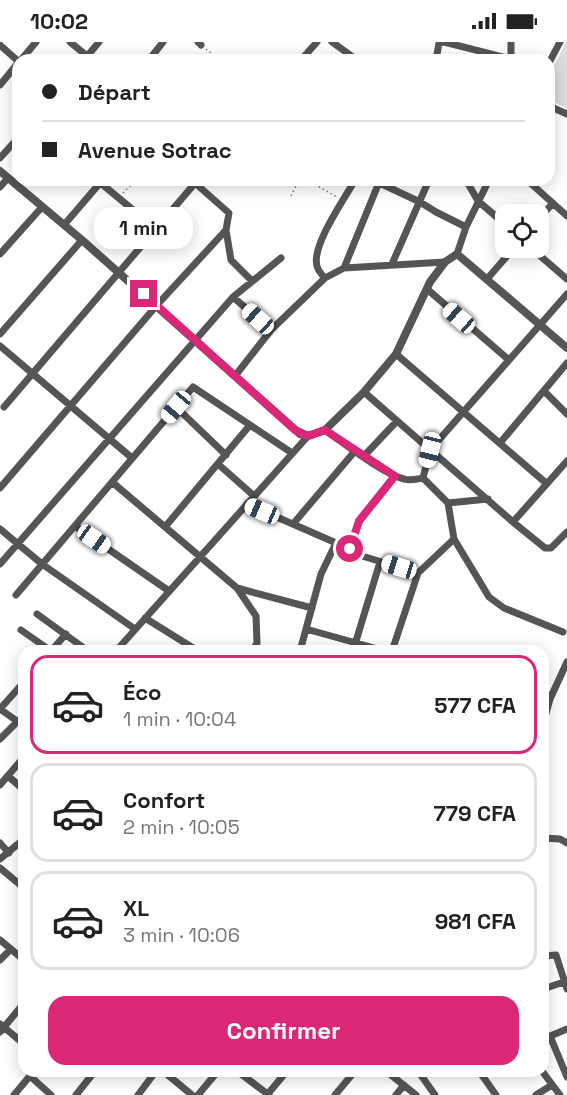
<!DOCTYPE html>
<html lang="fr">
<meta charset="utf-8">
<style>
body{margin:0;font-family:"Space Grotesk",sans-serif;background:#f6f6f6;color:#222;height:100vh;display:flex;flex-direction:column;font-size:22px;white-space:nowrap}
*{box-sizing:border-box;margin:0}
p{font-size:20px;color:#767676}
.icon{flex:none;width:33px;height:33px;fill:none;stroke:currentColor;stroke-width:2;stroke-linecap:round;stroke-linejoin:round}
.map{position:relative;flex:1;overflow:hidden}
.details{position:absolute;left:18px;top:603px;width:531px;height:432px;display:flex;flex-direction:column;background:#fff;border-radius:18px;box-shadow:0 3px 15px #0003}
.details>*{flex:none}
.hud{position:absolute;left:12px;top:12px;width:543px;height:132px;border-radius:18px;box-shadow:0 3px 15px #0003;display:grid;align-content:center;height:132px;padding:0 30px;background:#fff}
.tools{position:absolute;left:495px;top:162px;display:grid;gap:12px}
.tools a{display:grid;place-items:center;width:54px;height:54px;border-radius:12px;background:#fff;box-shadow:0 3px 15px #0003;font-size:30px}
.end{position:absolute;width:27px;height:27px;margin:-14px;border:8px solid #db2777;background:#fff;box-shadow:0 0 0 3px #fff}
.from{border-radius:50%}
.bubble{position:absolute;height:42px;border-radius:18px;background:#fff;box-shadow:0 3px 15px #0003;font-size:20px;font-weight:700;line-height:42px;text-align:center}
.car{position:absolute;width:18px;height:36px;margin:-18px -9px;border-radius:8px;box-shadow:0 0 4px 2px #0007;background:linear-gradient(#fff 24%,#345 0 40%,#fff 0 76%,#345 0 86%,#fff 0)}
.hud b{display:flex;align-items:center;gap:21px;height:57px;font-size:22px}
.hud b+b{border-top:2px solid #e0e0e0}
.hud i{width:15px;height:15px;background:#222}
ul{padding:10px 0 0;list-style:none}
li{display:flex;align-items:center;gap:18px;height:99px;margin:0 12px 9px;padding:0 18px;border:3px solid #e0e0e0;border-radius:18px}
li div{flex:1}
li b{display:block;font-size:22px}
li em{font-style:normal;font-weight:700}
li.on{border-color:#db2777}
li>.icon{width:54px;height:54px;stroke-width:1.5}
.button{display:flex;gap:12px;margin-top:auto;padding:12px 30px}
.button a{flex:1;height:69px;border-radius:18px;background:#db2777;color:#fff;font-size:24px;font-weight:700;line-height:69px;text-align:center}
.status{display:flex;justify-content:space-between;align-items:center;height:42px;padding:0 30px;background:#fff;direction:ltr}
.status svg{height:16px;fill:currentColor}
.map>svg:first-child{display:block}
</style>
<div class="status"><b>10:02</b><svg viewBox="0 0 49 12"><path d="M0 12V9h3v3zM5 12V6h3v6zM10 12V3h3v9zM15 12V0h3v12zM26 1h20v11H26zM47 4h2v5h-2z"/></svg></div>
<div class="map">
<svg width="567" height="1053" viewBox="0 0 567 1053">
<rect width="100%" height="100%" fill="#fff"/>
<path fill="#dcdcdc" d="M566 0H567V66L549 58V33Z"/>
<g fill="none" stroke-linecap="round" stroke-linejoin="round">
<path stroke="#777" stroke-width="1.5" stroke-dasharray="1.5 3" stroke-linecap="butt" d="M206 7 220 18
M307 138 337 155
M123 151 136 138
M291 154 299 138"/>
<path stroke="#555" stroke-width="7" d="M70 0 92 18
M198 0 201 3
M332 0 357 18
M444 0 511 17
M0 3 18 19
M21 18 36 0
M84 18 99 0
M149 18 163 0
M301 18 317 0
M436 18 439 1 444 0
M511 18V0
M549 21 560 0
M0 43 18 21
M549 64 567 72
M0 116 18 96
M97 138 156 187
M373 138 420 160 436 170 466 185
M466 138 478 159 506 183
M527 138 567 174
M0 145 8 136
M538 178 553 161
M64 183 100 141
M226 188 231 218 252 239
M531 206 567 237
M0 212 42 165
M457 212 466 185 489 138
M392 222 429 138
M344 226 380 138
M325 236C322 233 318 228 317 224 311 204 345 156 355 138
M487 237 514 206
M427 247 509 318
M233 255 271 288
M0 292 82 198
M0 304 132 416
M396 312 546 441
M235 334 271 288 325 236 344 226 445 220
M544 349 567 372
M364 350 513 480 545 506H551L567 490
M4 365 196 140
M176 365 226 413
M325 388C344 401 383 432 404 437 410 439 417 437 423 436
M500 401 567 321
M363 415 397 379
M218 422 254 454
M395 434 359 479 349 510 418 531
M423 436 430 408 567 252
M423 436 448 461 454 497 489 555 504 566 563 590
M112 440 237 546 256 574 257 601 252 609
M0 446 157 263 226 188 229 171 195 141
M448 461 488 457
M247 462 350 507
M513 480 567 419
M293 482 355 409
M75 484 169 549
M165 485 250 383
M0 487 42 522 135 587
M0 522 233 255 281 216
M237 546 312 566
M16 553 193 345 292 411
M37 572 88 609
M145 576 198 609
M306 587 385 609
M21 588 51 609
M51 609 66 592
M116 609 308 394
M300 609 321 532 336 501
M353 609 380 520
M392 609 418 531 454 497
M0 667 24 640
M0 667 24 684
M543 682 550 657 567 620
M0 697 18 679
M8 734 24 748
M0 743 24 715
M543 796 560 797 567 801
M0 801 9 811
M0 817 24 797
M0 826 24 846
M0 898 24 918
M543 914 556 913 567 947
M0 918 11 907
M543 947 564 940
M0 982 24 1002
M0 990 24 961
M550 994 567 1035
M543 997 567 987
M163 1029 192 1053
M237 1029 269 1053
M386 1029 416 1053
M418 1029 435 1053
M479 1029 496 1053
M542 1029 560 1053
M30 1034 51 1053
M14 1053 34 1029
M76 1053 95 1029
M138 1053 156 1029
M198 1053 218 1029
M267 1053 287 1029
M335 1053 355 1029
M396 1053 404 1043
M536 1053 552 1043"/>
<path stroke="#555" stroke-width="8" d="M0 129 82 198 300 392 308 394 325 388 364 350 396 312 430 240 445 220 457 212 567 306"/>
</g>
<g fill="none" stroke-linecap="round" stroke-linejoin="round">
<path stroke="#db2777" stroke-width="8" d="M144 252 295 388 308 394 325 388 395 434 359 479 350 507"/>
</g>
</svg>
<div class="tools">
<a><svg class="icon" aria-label="locate" viewBox="0 0 24 24"><circle cx="12" cy="12" r="6"/><path d="M12 2v4M12 18v4M2 12h4M18 12h4"/></svg></a>
</div>
<i class="end from" style="left:350px;top:507px"></i>
<i class="end" style="left:144px;top:252px"></i>
<div class="bubble" style="left:94px;top:165px;width:99px">1 min</div>
<i class="car" style="left:459px;top:276px;rotate:311deg"></i>
<i class="car" style="left:258px;top:277px;rotate:312deg"></i>
<i class="car" style="left:176px;top:365px;rotate:220deg"></i>
<i class="car" style="left:430px;top:408px;rotate:194deg"></i>
<i class="car" style="left:262px;top:469px;rotate:293deg"></i>
<i class="car" style="left:94px;top:497px;rotate:125deg"></i>
<i class="car" style="left:399px;top:525px;rotate:287deg"></i>
<div class="hud">
<b><i class="from"></i>Départ</b>
<b><i></i>Avenue Sotrac</b>
</div>
<section class="details">
<ul>
<li class="on"><svg class="icon" aria-label="car" viewBox="0 0 24 24"><path d="M5 17H2v-5l4-1 3-4h7l3 4 3 1v5h-3M9 17h6M6 11h13"/><circle cx="7" cy="17" r="2"/><circle cx="17" cy="17" r="2"/></svg><div><b>Éco</b><p>1 min · 10:04</p></div><em>577 CFA</em></li>
<li><svg class="icon" aria-label="car" viewBox="0 0 24 24"><path d="M5 17H2v-5l4-1 3-4h7l3 4 3 1v5h-3M9 17h6M6 11h13"/><circle cx="7" cy="17" r="2"/><circle cx="17" cy="17" r="2"/></svg><div><b>Confort</b><p>2 min · 10:05</p></div><em>779 CFA</em></li>
<li><svg class="icon" aria-label="car" viewBox="0 0 24 24"><path d="M5 17H2v-5l4-1 3-4h7l3 4 3 1v5h-3M9 17h6M6 11h13"/><circle cx="7" cy="17" r="2"/><circle cx="17" cy="17" r="2"/></svg><div><b>XL</b><p>3 min · 10:06</p></div><em>981 CFA</em></li>
</ul>
<div class="button"><a>Confirmer</a></div>
</section>
</div>
